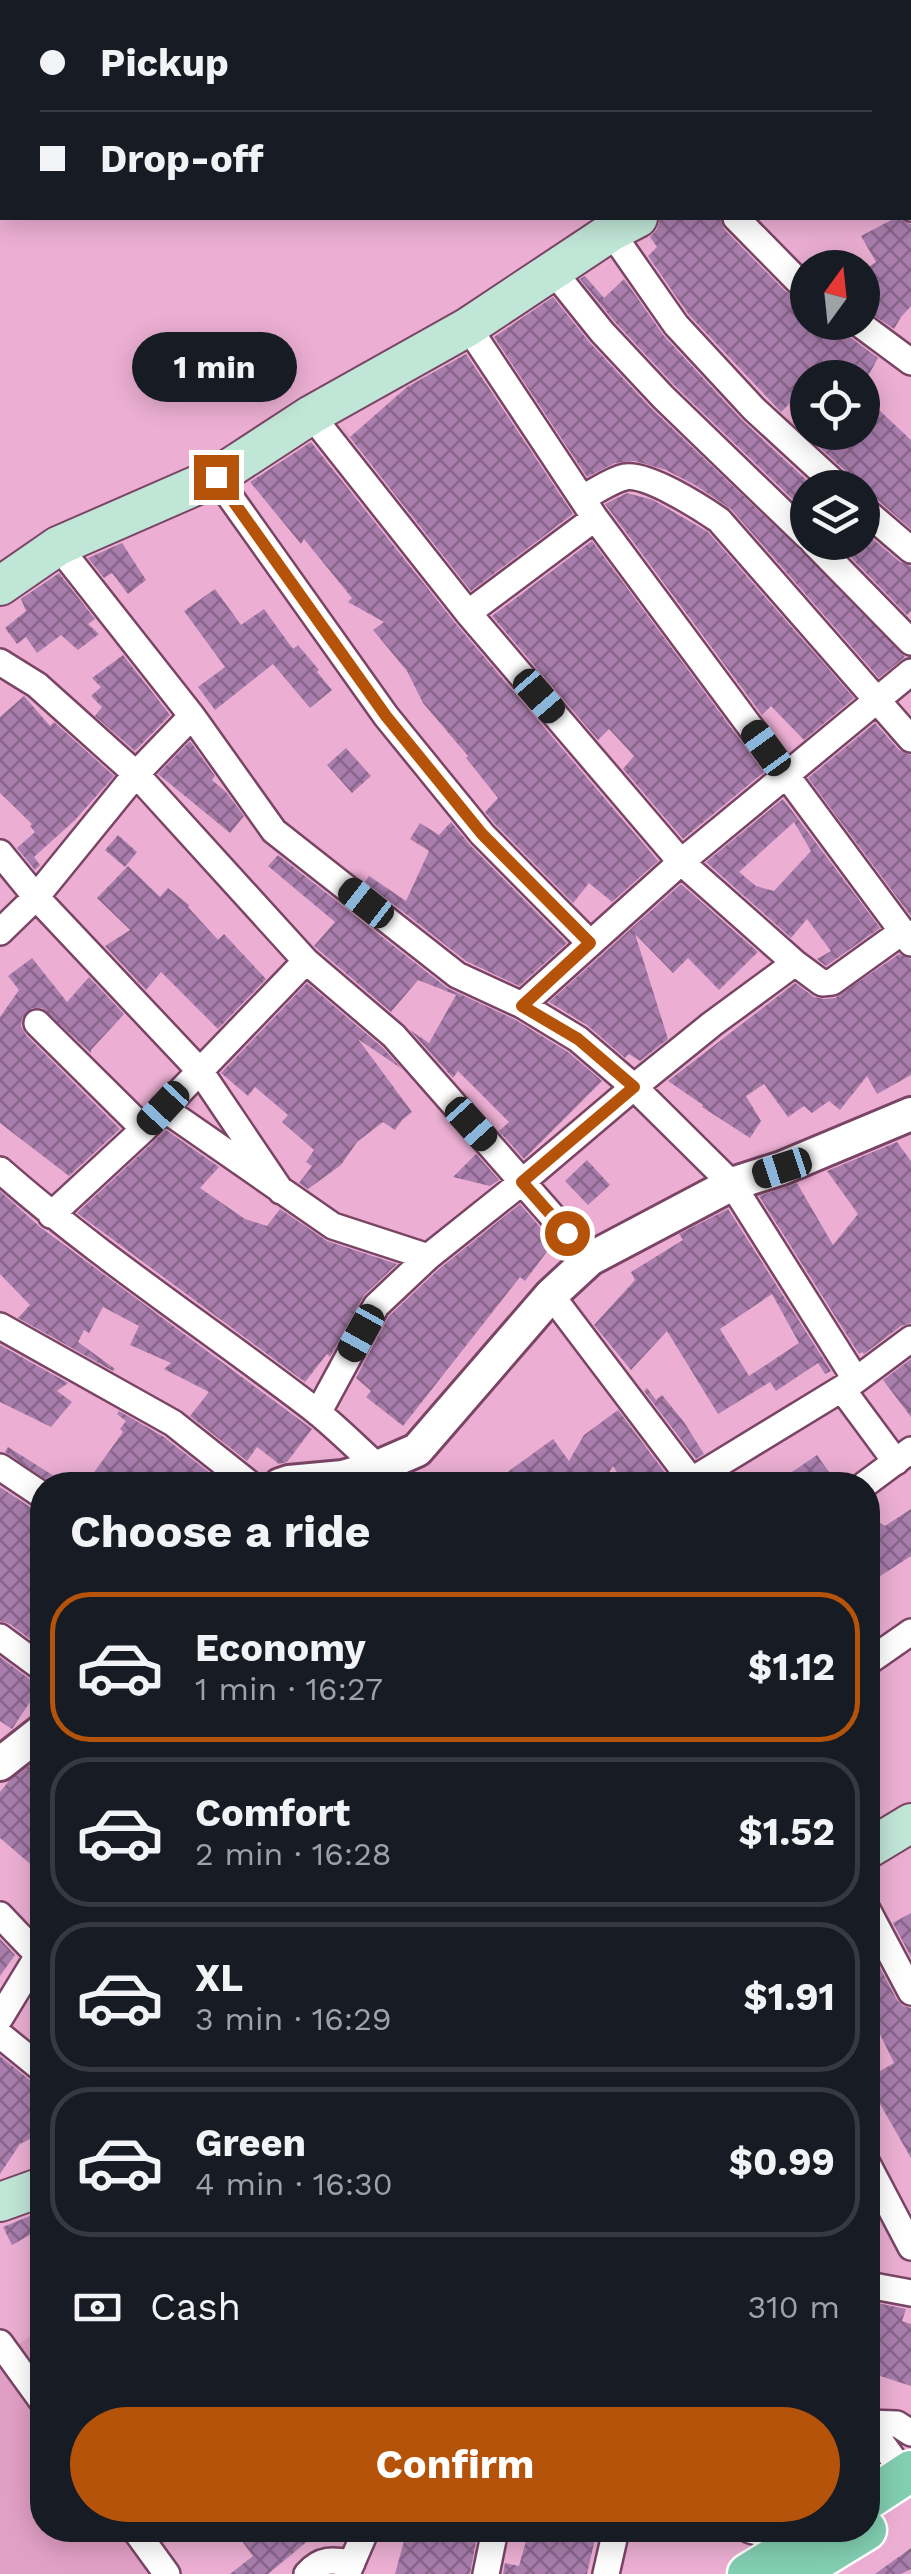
<!DOCTYPE html>
<meta charset="utf-8">
<style>
body{margin:0;font-family:"Work Sans",sans-serif;background:#20242c;color:#f1f3f6;height:100vh;display:flex;flex-direction:column;font-size:38px;white-space:nowrap}
*{box-sizing:border-box;margin:0}
p{font-size:32px;color:#9ea1a6}
.icon{flex:none;width:55px;height:55px;fill:none;stroke:currentColor;stroke-width:2;stroke-linecap:round;stroke-linejoin:round}
.map{position:relative;flex:1;overflow:hidden}
.sheet{position:absolute;left:30px;top:1472px;width:850px;height:1070px;display:flex;flex-direction:column;background:#171b24;border-radius:40px;box-shadow:0 5px 25px #0003}
.sheet>*{flex:none}
.top-card{position:absolute;left:0px;top:0px;width:912px;height:220px;box-shadow:0 5px 25px #0003;display:grid;align-content:center;height:220px;padding:0 40px;background:#171b24}
.needle{width:65px;rotate:15deg}
.controls{position:absolute;left:790px;top:250px;display:grid;gap:20px}
.controls a{display:grid;place-items:center;width:90px;height:90px;border-radius:50%;background:#171b24;box-shadow:0 5px 25px #0003;font-size:50px}
.end{position:absolute;width:45px;height:45px;margin:-22px;border:12px solid #b45309;background:#fff;box-shadow:0 0 0 5px #fff}
.from{border-radius:50%}
.bubble{position:absolute;height:70px;border-radius:35px;background:#171b24;box-shadow:0 5px 25px #0003;font-size:32px;font-weight:700;line-height:70px;text-align:center}
.car{position:absolute;width:30px;height:60px;margin:-30px -15px;border-radius:12px;box-shadow:0 0 8px 2px #0007;background:linear-gradient(#222 24%,#8ab4d8 0 40%,#222 0 76%,#8ab4d8 0 86%,#222 0)}
.top-card b{display:flex;align-items:center;gap:35px;height:95px;font-size:38px}
.top-card b+b{border-top:2px solid #363941}
.top-card i{width:25px;height:25px;background:#f1f3f6}
ul{padding:0;list-style:none}
li{display:flex;align-items:center;gap:30px;height:150px;margin:0 20px 15px;padding:0 20px;border:5px solid #363941;border-radius:40px}
li div{flex:1}
li b{display:block;font-size:38px}
li em{font-style:normal;font-weight:700}
li.current{border-color:#b45309}
li>.icon{width:90px;height:90px;stroke-width:1.5}
h2{padding:0 40px;font-size:45px;line-height:120px}
.pay{display:flex;align-items:center;gap:25px;height:110px;padding:0 40px;font-size:38px}
.pay p{margin-inline-start:auto}
.action{display:flex;gap:20px;margin-top:auto;padding:20px 40px}
.action a{flex:1;height:115px;border-radius:60px;background:#b45309;color:#fff;font-size:40px;font-weight:700;line-height:115px;text-align:center}
.map>svg:first-child{display:block}
</style>
<div class="map">
<svg width="911" height="2574" viewBox="0 0 911 2574">
<defs>
<pattern id="building-cross-hatch" width="8" height="8" patternUnits="userSpaceOnUse" patternTransform="scale(2.5)"><rect width="8" height="8" fill="#a97ead"/><path d="M0 0l8 8M0 8l8-8" fill="none" stroke="#89658b"/></pattern>
</defs>
<rect width="100%" height="100%" fill="#ecafd3"/>
<path fill="#e19fc5" d="M42 2327V2530H183L155 2551 171 2574H0V2336L11 2350Z"/>
<path fill="url(#building-cross-hatch)" fill-rule="evenodd" d="M660 218H720L724 229 785 291 808 303V322H841L847 335 878 358 867 378H808V385L781 412 689 315 648 256 657 247 650 237 657 229Z
M895 218 911 224V306L901 317 894 329 862 307V271L876 262 861 236Z
M585 276 604 298 624 279 664 336 742 420 815 488H808V514L675 386 614 321 580 279Z
M553 297 590 343 651 408 800 550 905 657 879 678 731 509 695 485 666 470 635 461 615 463 587 477 494 337Z
M466 354 573 514 471 591 340 425 350 437 407 387Z
M862 394 911 440V529L873 496 862 492V488H856L851 476 785 416 804 432H862Z
M311 442 456 624 658 861 612 902 589 883 573 903 494 823 485 812 498 798 466 758 468 756 423 703 407 671 373 630 384 622 348 602 352 598 304 539 301 544 250 482Z
M627 493 653 500 708 532 854 698 804 740 771 706 762 715 605 504Z
M862 530 900 562 911 566V611L907 615 836 542H862Z
M592 541 764 772 683 839 623 769 634 756 609 729 598 740 492 616Z
M122 543 146 580 128 594 112 573 104 578 88 558Z
M59 573 95 619 88 624 99 634 78 650 61 635 37 653 26 637 17 644 5 628 26 611 21 599Z
M215 589 241 625 264 609 293 649 298 645 319 670 317 672 332 690 310 708 273 664 215 710 198 687 225 667 184 611Z
M123 655 170 715 135 751 95 716 102 707 91 696 101 687 92 678Z
M24 696 50 726 54 722 114 776 75 820 34 857 40 865 35 870 17 848 35 832 30 826 32 824 0 793V717Z
M875 723 899 750 911 755V916L808 778Z
M190 741 215 776 212 780 226 792 244 816 230 833 158 774Z
M346 748 371 776 352 793 327 765Z
M783 799 880 928 826 966 817 959 831 951 807 919 791 938 706 862ZM794 822 811 851 774 891 756 886 739 872Z
M451 822 470 845 567 943 519 986 466 961 365 882 369 876 406 901 429 851 410 839 420 823 439 835Z
M118 835 137 852 125 867 105 850Z
M278 855 447 988 514 1019 568 1052 602 1081 524 1159 499 1131 509 1122 458 1071 453 1078 410 1030 429 1043 456 995 418 980 391 1012 314 946 335 922 268 866Z
M128 866 160 897 168 888 189 905 188 907 218 940 224 934 266 979 218 1029 161 972 146 990 105 946 130 930 97 898Z
M681 884 758 952 719 990 688 958 673 973 635 934 668 1039 640 1061 629 1054 625 1058 587 1025 549 1002Z
M899 954 911 959V1075L877 1094 867 1076 840 1110 829 1101 812 1113 804 1106 788 1117 764 1084 746 1096 761 1121 750 1138 702 1107 703 1105 668 1081 795 983 814 997 824 999 835 998Z
M32 958 67 1002 89 977 124 1014 91 1050V1053L42 1008H32L22 1018 21 1026 26 1035 120 1129 69 1176 0 1123V1017L19 990 8 976Z
M307 983 383 1048 402 1069 358 1039 412 1112 402 1120 395 1130 383 1122 357 1142 341 1165 308 1189 299 1183 312 1166 306 1162 314 1150 282 1122 288 1115 255 1087 248 1096 221 1073Z
M166 1130 219 1167 200 1188 245 1219 267 1226 280 1209 327 1241 397 1264 364 1295 330 1357 327 1354 305 1382 77 1213Z
M897 1142 911 1161V1323L901 1326 864 1354 862 1352 859 1354 759 1196 797 1183 833 1245 858 1214 827 1171Z
M476 1154 499 1180 490 1186 453 1177Z
M587 1160 610 1185 588 1205 565 1181Z
M0 1191 40 1227 312 1429 287 1462 279 1464 257 1447 247 1461 190 1416 209 1392 164 1369 171 1363 130 1345 139 1326 103 1307 89 1333 84 1330 78 1342 115 1369 113 1371 18 1318 30 1305 0 1274Z
M520 1204 551 1240 549 1243 552 1245 525 1281 520 1277 403 1426 366 1397 371 1391 356 1378 389 1316 439 1269Z
M728 1209 831 1371 825 1374 818 1363 776 1391 770 1382 718 1414 667 1331 631 1370 594 1325 635 1280 631 1272 683 1240 679 1234ZM772 1294 799 1343 749 1376 720 1329Z
M0 1345 68 1383 57 1391 72 1402 51 1427 0 1402Z
M911 1359V1417L883 1380Z
M647 1388 656 1400 662 1395 684 1422 704 1454 696 1459 644 1391Z
M618 1410 669 1478 668 1485H625L613 1466 601 1485H490L553 1439 569 1461 584 1435Z
M119 1411 164 1437 225 1485H85L123 1432 120 1429 126 1421 117 1414Z
M8 1447 35 1464 68 1485H54L5 1452Z
M817 1455 838 1485H796L789 1474Z
M0 1487 33 1509 42 1511V1648L10 1624 0 1621Z
M911 1509V1556L868 1584V1515L885 1526Z
M0 1657 32 1681 42 1684 12 1729 0 1721Z
M42 1756V1874L0 1838V1792L9 1781Z
M911 1913V1957L893 1923Z
M0 1939 15 1955 0 1976Z
M868 1945 897 2000 903 2006 911 2008V2158L868 2083V2078L894 2063 879 2032 868 2038Z
M0 2056 32 2082 42 2085V2133L20 2144 0 2174Z
M42 2211V2228L12 2245 3 2227Z
M868 2301 906 2309 902 2321 911 2324V2386L868 2372Z
M254 2530H321L268 2574H230L253 2556 241 2540Z
M407 2530H478L470 2574H395Z
M529 2530H597L587 2574H503L505 2563 519 2566Z
M911 2548V2569L901 2574H875Z"/>
<g fill="none" stroke-linecap="round" stroke-linejoin="round">
<g stroke="#7a4565" stroke-width="30">
<path id="minor" d="M910 206 911 208
M736 218 797 280 808 287
M611 232 676 325 754 409 840 488
M553 271 602 332 663 397 808 537
M857 322 911 362
M468 327 595 518 911 943
M311 415 468 613 681 862 795 963 822 983 832 982 903 931
M216 477 386 716 482 834 590 943
M582 498C595 492 611 480 625 477 647 473 700 507 719 520L911 739
M862 508 911 550
M813 542 911 642
M58 546 192 716 274 831 457 975 522 1005 578 1039 634 1087 732 1184 856 1380
M468 613 595 518
M0 662 37 685 136 774 306 961 394 1036 590 1259
M0 853 36 897 200 1071 281 1191
M0 932 36 897 136 774 192 716
M522 1005 681 862 911 672
M37 1023 144 1129
M163 1108 333 1226 428 1257
M0 1170C100 1258 211 1330 316 1411 337 1428 357 1448 378 1467
M51 1215 144 1129 306 961
M551 1295 695 1485
M0 1326 173 1423 251 1485
M842 1389 896 1462
M318 1413 376 1306 428 1257 522 1182 634 1087 712 1024 795 963
M0 1467 42 1495
M684 1485 856 1380 911 1339
M864 1485 911 1450
M0 1637 42 1668
M868 1662 911 1632
M868 1911 911 1992
M0 1915 38 1955
M0 2018 42 1949
M0 2035 42 2069
M868 2165 911 2247
M868 2285 911 2293
M0 2343 42 2401
M868 2423 897 2424 911 2433
M872 2423 881 2442 905 2475
M135 2530 167 2574
M750 2530 782 2538
M307 2574C321 2558 333 2560 352 2563
M347 2574 366 2530
M486 2574 495 2530
M606 2574 616 2530"/>
</g>
<g stroke="#7a4565" stroke-width="38">
<path id="tertiary" d="M280 1485 289 1482 343 1477 378 1467 417 1450 551 1295 590 1259 732 1184 782 1168 911 1114
M0 1764 42 1731"/>
</g>
<g stroke="#7a4565" stroke-width="42">
<path id="secondary" d="M910 75H911
M0 586 58 546 216 477 311 415 468 327 611 232 638 218
M868 1849 911 1823
M0 2202 42 2187"/>
</g>
<g stroke="#fff" stroke-width="45">
<path id="primary" d="M868 2499 911 2471
M748 2574 812 2535
M794 2574 866 2530"/>
</g>
<use href="#minor" stroke="#fff" stroke-width="25"/>
<use href="#tertiary" stroke="#fff" stroke-width="32"/>
<use href="#secondary" stroke="#c0e6d8" stroke-width="38"/>
<use href="#primary" stroke="#82ceb2" stroke-width="40"/>
</g>
<g fill="none" stroke-linecap="round" stroke-linejoin="round">
<path stroke="#b45309" stroke-width="12" d="M216 477 386 716 482 834 590 943 522 1006 578 1039 634 1087 522 1182 567 1233"/>
</g>
</svg>
<div class="controls">
<a><svg class="needle" viewBox="-14 -14 28 28"><path d="M0-13l5 13h-10z" fill="#e53935"/><path d="M0 13l5-13h-10z" fill="#9ea1a6"/></svg></a>
<a><svg class="icon" aria-label="locate" viewBox="0 0 24 24"><circle cx="12" cy="12" r="6"/><path d="M12 2v4M12 18v4M2 12h4M18 12h4"/></svg></a>
<a><svg class="icon" aria-label="layers" viewBox="0 0 24 24"><path d="M12 4l9 5-9 5-9-5zM3 14l9 5 9-5"/></svg></a>
</div>
<i class="end from" style="left:567px;top:1233px"></i>
<i class="end" style="left:216px;top:477px"></i>
<div class="bubble" style="left:132px;top:332px;width:165px">1 min</div>
<i class="car" style="left:539px;top:696px;rotate:139deg"></i>
<i class="car" style="left:766px;top:748px;rotate:324deg"></i>
<i class="car" style="left:366px;top:903px;rotate:308deg"></i>
<i class="car" style="left:163px;top:1108px;rotate:223deg"></i>
<i class="car" style="left:471px;top:1124px;rotate:138deg"></i>
<i class="car" style="left:782px;top:1168px;rotate:252deg"></i>
<i class="car" style="left:361px;top:1333px;rotate:209deg"></i>
<div class="top-card">
<b><i class="from"></i>Pickup</b>
<b><i></i>Drop-off</b>
</div>
<section class="sheet">
<h2>Choose a ride</h2>
<ul>
<li class="current"><svg class="icon" aria-label="car" viewBox="0 0 24 24"><path d="M5 17H2v-5l4-1 3-4h7l3 4 3 1v5h-3M9 17h6M6 11h13"/><circle cx="7" cy="17" r="2"/><circle cx="17" cy="17" r="2"/></svg><div><b>Economy</b><p>1 min · 16:27</p></div><em>$1.12</em></li>
<li><svg class="icon" aria-label="car" viewBox="0 0 24 24"><path d="M5 17H2v-5l4-1 3-4h7l3 4 3 1v5h-3M9 17h6M6 11h13"/><circle cx="7" cy="17" r="2"/><circle cx="17" cy="17" r="2"/></svg><div><b>Comfort</b><p>2 min · 16:28</p></div><em>$1.52</em></li>
<li><svg class="icon" aria-label="car" viewBox="0 0 24 24"><path d="M5 17H2v-5l4-1 3-4h7l3 4 3 1v5h-3M9 17h6M6 11h13"/><circle cx="7" cy="17" r="2"/><circle cx="17" cy="17" r="2"/></svg><div><b>XL</b><p>3 min · 16:29</p></div><em>$1.91</em></li>
<li><svg class="icon" aria-label="car" viewBox="0 0 24 24"><path d="M5 17H2v-5l4-1 3-4h7l3 4 3 1v5h-3M9 17h6M6 11h13"/><circle cx="7" cy="17" r="2"/><circle cx="17" cy="17" r="2"/></svg><div><b>Green</b><p>4 min · 16:30</p></div><em>$0.99</em></li>
</ul>
<div class="pay"><svg class="icon" aria-label="cash" viewBox="0 0 24 24"><path d="M3 7h18v10H3z"/><circle cx="12" cy="12" r="2"/></svg>Cash<p>310 m</p></div>
<div class="action"><a>Confirm</a></div>
</section>
</div>
